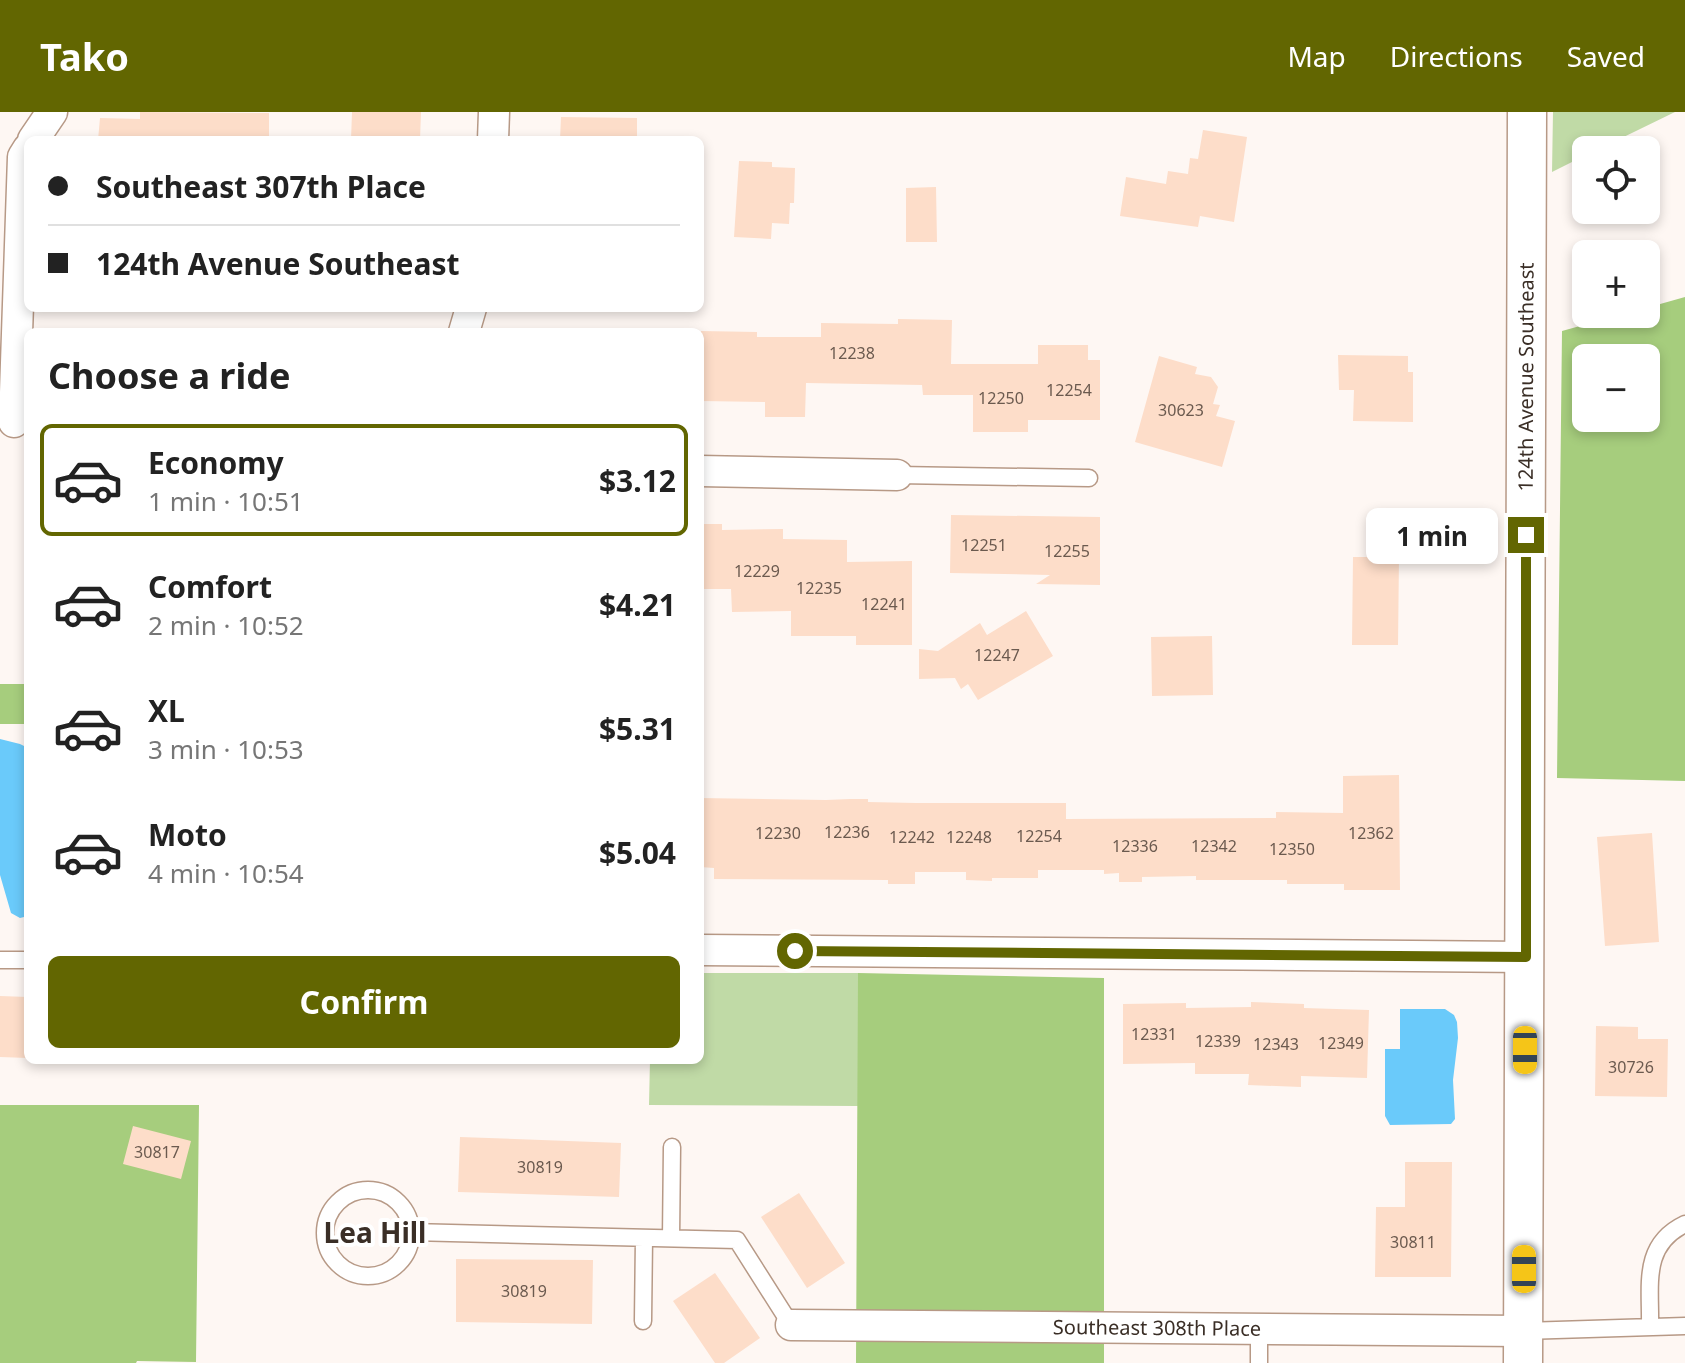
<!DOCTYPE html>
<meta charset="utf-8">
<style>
body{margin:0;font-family:"Noto Sans",sans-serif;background:#f2f2f2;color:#222;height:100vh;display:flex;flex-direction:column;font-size:30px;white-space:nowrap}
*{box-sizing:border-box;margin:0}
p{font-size:26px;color:#767676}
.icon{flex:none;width:44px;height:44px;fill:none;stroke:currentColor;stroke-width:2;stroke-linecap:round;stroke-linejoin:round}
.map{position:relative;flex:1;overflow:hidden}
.panel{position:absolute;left:24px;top:216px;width:680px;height:736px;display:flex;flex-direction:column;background:#fff;border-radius:12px;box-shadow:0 4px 12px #0003}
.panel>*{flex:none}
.top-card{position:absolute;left:24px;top:24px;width:680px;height:176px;border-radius:12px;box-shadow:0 4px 12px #0003;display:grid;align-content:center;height:176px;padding:0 24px;background:#fff}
.buttons{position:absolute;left:1572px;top:24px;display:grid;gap:16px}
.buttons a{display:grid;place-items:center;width:88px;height:88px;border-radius:12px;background:#fff;box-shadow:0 4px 12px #0003;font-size:40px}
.end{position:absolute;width:36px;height:36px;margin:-18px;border:10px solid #626601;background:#fff;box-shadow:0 0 0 4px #fff}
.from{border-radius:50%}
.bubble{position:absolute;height:56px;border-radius:12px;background:#fff;box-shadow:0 4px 12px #0003;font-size:26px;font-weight:700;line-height:56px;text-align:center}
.car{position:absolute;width:24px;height:48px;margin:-24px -12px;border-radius:10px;box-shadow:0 0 6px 2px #0007;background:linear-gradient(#f5c518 24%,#345 0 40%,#f5c518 0 76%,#345 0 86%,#f5c518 0)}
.top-card b{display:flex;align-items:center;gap:28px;height:76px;font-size:30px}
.top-card b+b{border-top:2px solid #e0e0e0}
.top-card i{width:20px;height:20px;background:#222}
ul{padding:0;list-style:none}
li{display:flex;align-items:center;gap:24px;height:112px;margin:0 16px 12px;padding:0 8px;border:4px solid transparent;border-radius:12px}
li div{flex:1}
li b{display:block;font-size:30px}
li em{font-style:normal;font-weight:700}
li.active{border-color:#626601}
li>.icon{width:72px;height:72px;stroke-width:1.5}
h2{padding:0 24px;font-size:36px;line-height:96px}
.cta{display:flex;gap:16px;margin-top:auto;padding:16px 24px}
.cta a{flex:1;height:92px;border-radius:12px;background:#626601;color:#fff;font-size:32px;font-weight:700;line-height:92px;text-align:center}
header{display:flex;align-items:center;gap:48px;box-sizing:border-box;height:112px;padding:0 40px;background:#626601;color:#fff}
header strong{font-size:38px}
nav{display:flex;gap:44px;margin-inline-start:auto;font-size:28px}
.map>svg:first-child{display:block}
</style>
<header>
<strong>Tako</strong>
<nav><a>Map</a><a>Directions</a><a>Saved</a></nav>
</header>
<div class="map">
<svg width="1685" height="1251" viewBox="0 0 1685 1251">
<rect width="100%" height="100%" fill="#fef7f3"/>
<path fill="#c0daa6" d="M1553 0H1675L1597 38H1586V43L1552 60Z
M700 861H858V994L649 993 650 948H700Z"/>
<path fill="#a6cd7d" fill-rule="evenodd" d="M1685 185V669L1557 666 1562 219 1623 202H1646V196ZM1586 246H1646V306H1586Z
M0 572H28V612H0Z
M858 861 1104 866V1251H856Z
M0 993H199L196 1250 137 1249 136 1251H0Z"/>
<path fill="#6acafa" d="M0 627 20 632 28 636V804L20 806 11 801 0 763Z
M1400 897H1445L1454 903 1457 910 1458 926 1453 968 1455 1007 1451 1012 1390 1013 1385 1004V937H1400Z"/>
<path fill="#fdddc9" d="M140 0 269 1V28H98L100 6 140 7Z
M352 0H421L420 28H351Z
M561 5 637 6V28H560Z
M1203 18 1247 25 1234 110 1200 104 1198 115 1120 104 1126 65 1166 72 1168 59 1188 62 1190 46 1198 47Z
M739 49 772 50V55L795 56 794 91H790L789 112 772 111 771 127 734 125Z
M936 75 937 130H906V76Z
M898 207 952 208 951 252H1038V233H1088V248H1100V308H1028V320H973V283H923L922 273 806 271 805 305H765V290L701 289V219L757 220V225H821V211L898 212Z
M1338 243 1408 244V260H1413V310L1353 309 1354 278H1339Z
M1159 244 1197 255 1195 262 1211 265 1218 275 1213 292 1220 293 1216 304 1235 309 1222 355 1135 330Z
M951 403 1100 405V473L1036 472 1050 463 950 461Z
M700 412H722V418L783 417V427L847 428V450L912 449V533H856V524H791V499L732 500 731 477H700Z
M1353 445H1399L1398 533H1352Z
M1026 499 1053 544 978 588 968 572 961 577 955 566 919 567V537L938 539 980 511 987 523Z
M1212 524 1213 583 1152 584 1151 525Z
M1399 663 1400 778H1344V772H1287V768H1196V764L1142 765V770H1119V761L1104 762V758H1038V766H992V769L966 768V760H915V772H888V768L714 767V756L700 755V686L826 688 850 687H868V690L916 691H1066V707L1276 706V700L1343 701V664Z
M1652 721 1659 830 1605 834 1597 725Z
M0 884 28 885V946L0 945Z
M1251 890 1304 892V896L1369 898 1367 966 1301 964V975L1248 973 1249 962H1195V951L1123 952V892L1186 891V896L1251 895Z
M1596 914 1638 915V927H1668L1667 985 1595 984Z
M133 1014 191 1029 181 1067 123 1052Z
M460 1025 621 1031 619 1085 458 1080Z
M1405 1050H1452L1451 1165H1375L1376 1095H1405Z
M799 1081 845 1151 807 1176 761 1105Z
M456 1147 593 1148 592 1212 456 1210Z
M715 1161 760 1226 724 1251H715L673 1189Z"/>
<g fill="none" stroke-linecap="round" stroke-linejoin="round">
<g stroke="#b79986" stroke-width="19">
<path id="service" d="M897 363 1089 366
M0 848H28
M325 1121a43 43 0 1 1 86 0a43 43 0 1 1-86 0Z
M411 1120 737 1128 791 1213
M671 1126 672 1035
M643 1209 644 1126
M1650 1215C1651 1174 1641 1133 1685 1112
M1523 1219 1685 1214
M1259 1251V1217"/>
</g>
<g stroke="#b79986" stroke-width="33">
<g id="minor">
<path d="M33 28 52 0"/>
<path d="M493 28 494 0"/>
<path d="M464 220 471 196"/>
<path d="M14 310 23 45 28 37"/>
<path d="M700 359 897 363"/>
<path d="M700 838 1526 845"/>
<path id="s1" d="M791 1213 1523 1219"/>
</g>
</g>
<g stroke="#b79986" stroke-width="41">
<g id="tertiary">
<path id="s2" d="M1523 1251 1527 0"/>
</g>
</g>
<use href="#service" stroke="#fff" stroke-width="16"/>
<use href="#minor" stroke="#fff" stroke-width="30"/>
<use href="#tertiary" stroke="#fff" stroke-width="38"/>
</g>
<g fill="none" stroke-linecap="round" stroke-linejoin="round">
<path stroke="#626601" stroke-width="10" d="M795 839 1526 845V423"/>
</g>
<g text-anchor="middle" stroke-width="8" stroke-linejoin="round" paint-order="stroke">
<g font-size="16" fill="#6b5a4f">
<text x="852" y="247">12238</text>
<text x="1069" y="284">12254</text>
<text x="1001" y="292">12250</text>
<text x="1181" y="304">30623</text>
<text x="984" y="439">12251</text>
<text x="1067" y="445">12255</text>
<text x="757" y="465">12229</text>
<text x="819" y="482">12235</text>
<text x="884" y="498">12241</text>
<text x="997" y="549">12247</text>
<text x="847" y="726">12236</text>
<text x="778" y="727">12230</text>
<text x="1371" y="727">12362</text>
<text x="1039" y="730">12254</text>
<text x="912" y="731">12242</text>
<text x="969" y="731">12248</text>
<text x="1135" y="740">12336</text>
<text x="1214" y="740">12342</text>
<text x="1292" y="743">12350</text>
<text x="1154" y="928">12331</text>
<text x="1218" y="935">12339</text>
<text x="1341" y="937">12349</text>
<text x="1276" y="938">12343</text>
<text x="1631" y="961">30726</text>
<text x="157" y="1046">30817</text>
<text x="540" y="1061">30819</text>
<text x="1413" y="1136">30811</text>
<text x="524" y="1185">30819</text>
</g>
<g font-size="20" fill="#3a2e26" stroke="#fff">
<text dy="7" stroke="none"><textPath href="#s2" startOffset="986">124th Avenue Southeast</textPath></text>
<text dy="7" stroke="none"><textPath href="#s1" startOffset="366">Southeast 308th Place</textPath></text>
</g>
<g font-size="28" font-weight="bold" fill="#3a2e26" stroke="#fff">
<text x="375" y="1131">Lea Hill</text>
</g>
</g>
</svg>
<div class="buttons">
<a><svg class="icon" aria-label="locate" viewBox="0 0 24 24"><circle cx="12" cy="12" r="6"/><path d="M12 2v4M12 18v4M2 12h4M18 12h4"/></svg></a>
<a>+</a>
<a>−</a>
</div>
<i class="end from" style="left:795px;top:839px"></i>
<i class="end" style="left:1526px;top:423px"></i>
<div class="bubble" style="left:1366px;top:396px;width:132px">1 min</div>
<i class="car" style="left:1525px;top:938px;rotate:180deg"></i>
<i class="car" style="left:1524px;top:1157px;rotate:0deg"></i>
<div class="top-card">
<b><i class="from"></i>Southeast 307th Place</b>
<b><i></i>124th Avenue Southeast</b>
</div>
<section class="panel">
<h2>Choose a ride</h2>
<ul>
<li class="active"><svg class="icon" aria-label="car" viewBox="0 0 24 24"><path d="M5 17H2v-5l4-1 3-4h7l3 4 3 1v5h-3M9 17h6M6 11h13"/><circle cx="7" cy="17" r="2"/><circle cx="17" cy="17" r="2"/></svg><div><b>Economy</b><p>1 min · 10:51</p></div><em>$3.12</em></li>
<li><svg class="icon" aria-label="car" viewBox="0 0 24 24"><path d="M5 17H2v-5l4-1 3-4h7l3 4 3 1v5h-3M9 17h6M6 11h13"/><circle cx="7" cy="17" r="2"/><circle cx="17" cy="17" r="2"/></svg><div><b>Comfort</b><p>2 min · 10:52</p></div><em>$4.21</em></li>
<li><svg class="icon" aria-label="car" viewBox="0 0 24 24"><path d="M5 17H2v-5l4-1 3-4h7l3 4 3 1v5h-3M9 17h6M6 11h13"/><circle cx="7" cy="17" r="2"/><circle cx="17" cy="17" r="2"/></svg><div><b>XL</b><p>3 min · 10:53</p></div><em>$5.31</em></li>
<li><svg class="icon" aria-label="car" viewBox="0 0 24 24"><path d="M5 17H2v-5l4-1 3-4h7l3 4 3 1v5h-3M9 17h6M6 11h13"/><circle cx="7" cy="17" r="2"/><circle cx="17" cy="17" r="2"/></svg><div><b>Moto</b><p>4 min · 10:54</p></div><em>$5.04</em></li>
</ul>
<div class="cta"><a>Confirm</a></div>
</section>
</div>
